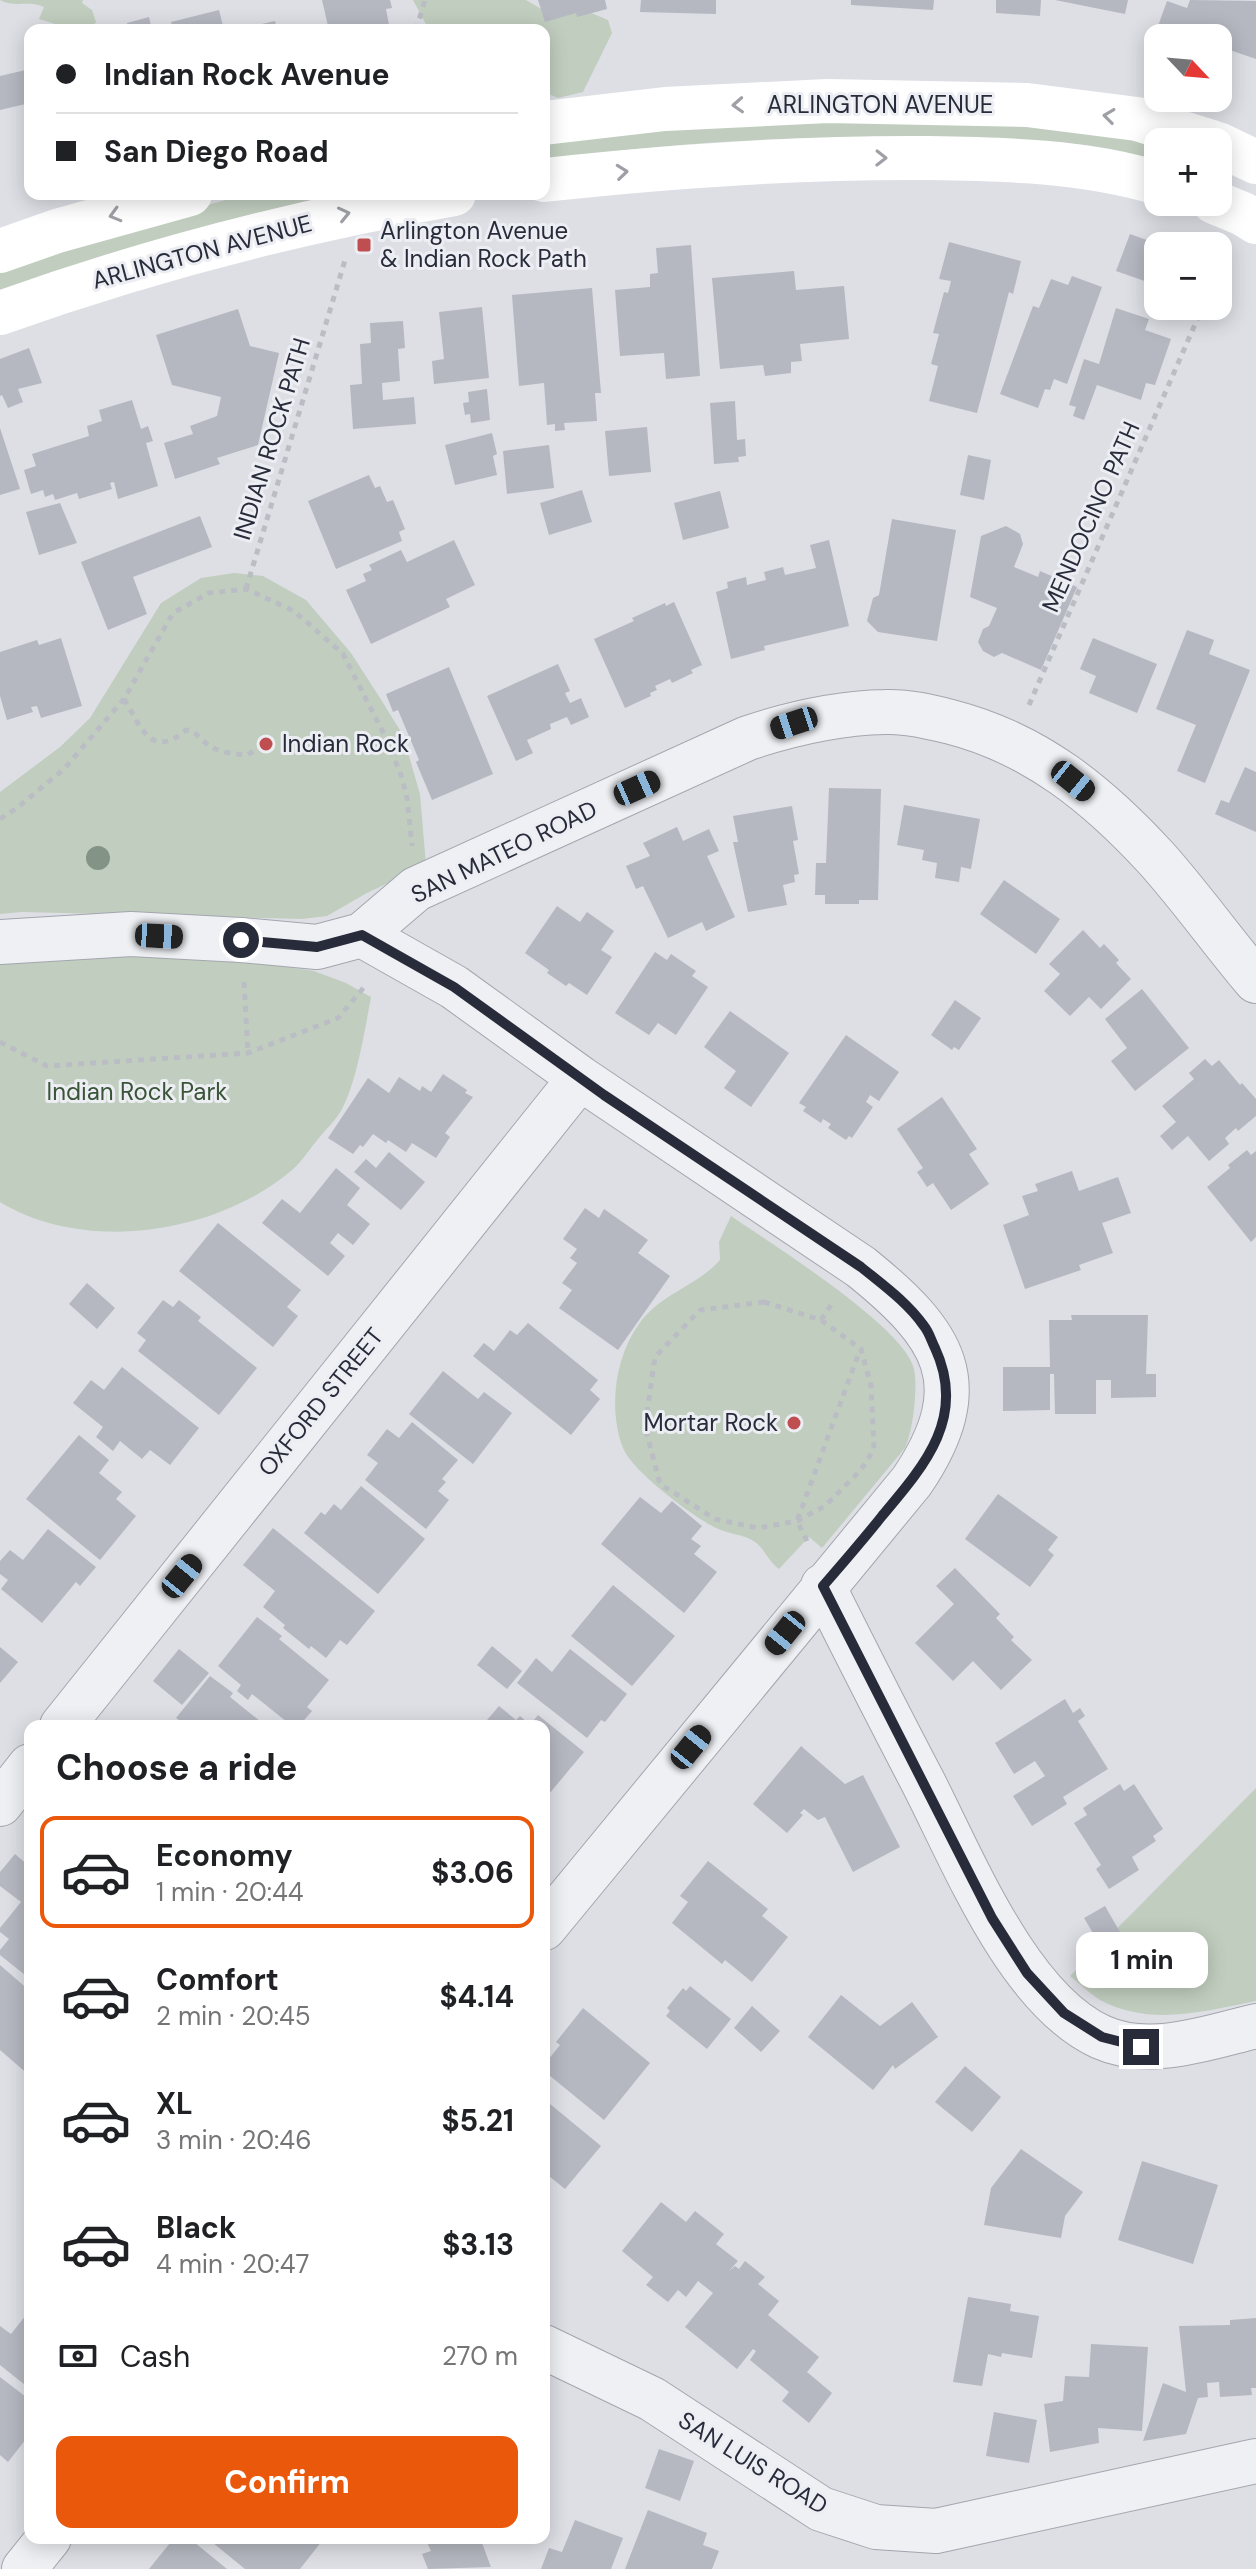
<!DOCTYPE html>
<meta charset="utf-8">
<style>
body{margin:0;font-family:"DM Sans",sans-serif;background:#f6f6f6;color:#202124;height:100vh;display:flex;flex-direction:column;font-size:30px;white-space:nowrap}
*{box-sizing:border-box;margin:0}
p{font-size:26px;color:#757577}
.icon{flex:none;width:44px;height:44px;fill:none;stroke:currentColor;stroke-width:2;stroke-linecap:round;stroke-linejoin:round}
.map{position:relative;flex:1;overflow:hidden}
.details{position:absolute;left:24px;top:1720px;width:526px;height:824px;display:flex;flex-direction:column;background:#fff;border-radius:16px;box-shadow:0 4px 20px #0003}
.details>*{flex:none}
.banner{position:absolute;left:24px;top:24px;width:526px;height:176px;border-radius:16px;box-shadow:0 4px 20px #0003;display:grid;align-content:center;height:176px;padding:0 32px;background:#fff}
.needle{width:52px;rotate:116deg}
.tools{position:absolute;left:1144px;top:24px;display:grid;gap:16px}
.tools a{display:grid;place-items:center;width:88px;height:88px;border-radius:16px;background:#fff;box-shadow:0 4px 20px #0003;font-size:40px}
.end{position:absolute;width:36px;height:36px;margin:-18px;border:10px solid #282c3a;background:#fff;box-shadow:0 0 0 4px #fff}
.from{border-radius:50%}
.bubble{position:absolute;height:56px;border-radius:16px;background:#fff;box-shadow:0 4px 20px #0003;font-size:26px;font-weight:700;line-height:56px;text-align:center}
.car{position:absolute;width:24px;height:48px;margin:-24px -12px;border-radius:10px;box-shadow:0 0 6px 2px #0007;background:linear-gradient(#222 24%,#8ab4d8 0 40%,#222 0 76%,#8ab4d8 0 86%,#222 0)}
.banner b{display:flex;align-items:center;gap:28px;height:76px;font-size:30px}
.banner b+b{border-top:2px solid #e0e0e0}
.banner i{width:20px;height:20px;background:#202124}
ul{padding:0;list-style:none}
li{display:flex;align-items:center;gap:24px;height:112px;margin:0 16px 12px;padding:0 16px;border:4px solid transparent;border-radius:16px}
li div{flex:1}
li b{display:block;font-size:30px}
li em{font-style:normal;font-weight:700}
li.active{border-color:#ea580c}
li>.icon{width:72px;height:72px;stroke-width:1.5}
h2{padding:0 32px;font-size:36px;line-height:96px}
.pay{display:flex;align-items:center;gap:20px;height:88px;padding:0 32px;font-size:30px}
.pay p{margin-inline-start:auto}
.action{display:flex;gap:16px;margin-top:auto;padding:16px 32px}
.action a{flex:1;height:92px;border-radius:16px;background:#ea580c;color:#fff;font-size:32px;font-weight:700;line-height:92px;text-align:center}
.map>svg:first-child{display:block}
</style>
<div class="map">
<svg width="1256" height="2569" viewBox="0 0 1256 2569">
<rect width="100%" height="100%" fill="#dddfe5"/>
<path fill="#c1cebf" d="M0 0H83L82 3 92 10 96 22 90 30H75L39 19 44 7C28 0 14 8 0 0Z
M413 0H526L548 13 584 10 608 20 612 33 583 92 558 98 544 92V30H429Z
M975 118 1158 142V161C1142 157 1127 152 1111 149 1059 139 1005 141 952 139 816 134 679 141 544 160V138L610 130Z
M248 194H344L249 215 156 240 0 292V268L152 220Z
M234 573 263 576 306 600 351 653 380 698 403 735 420 794 426 865 367 893 327 916 302 919 22 912 0 914V792L60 747 90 718 161 603 201 578Z
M14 956H152L242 960 314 971 346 983 371 997C365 1029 357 1081 342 1109 337 1119 326 1129 319 1138 310 1148 302 1162 292 1170 217 1234 85 1254 0 1202V957Z
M731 1216C770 1243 905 1327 914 1369 918 1388 913 1431 905 1448L822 1548 809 1537 779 1569C767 1560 765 1549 755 1542 744 1534 727 1534 714 1527 691 1515 633 1472 623 1448 608 1409 615 1357 639 1324 660 1294 697 1286 720 1260L719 1242Z
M1256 1788V2001C1205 2011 1150 2027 1100 2000 1090 1994 1080 1984 1070 1976Z"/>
<path fill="#b5b8c1" d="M322 0H390L392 8 386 9 390 30H329Z
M538 0H605L607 9 577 17 576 13 545 22Z
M641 0H716V14L640 12Z
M851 0H934L933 10 851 5Z
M996 0H1041L1040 16 996 13Z
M1055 0H1128L1125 14Z
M1190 0 1256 1V59L1218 46V38H1193L1158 26 1167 1 1187 8Z
M219 10 224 30H173L171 22Z
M149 17 152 30H128L127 23Z
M275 21 277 30H250L249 27Z
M30 69V103L0 110V76Z
M1130 234 1158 244V269L1153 284 1116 271Z
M949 242 1021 261 1013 294 1009 292 977 413 929 401 938 366 931 364 939 334 933 333 944 292 948 293 951 281 939 279Z
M691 245 700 376 666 379 664 353 620 356 615 290 650 287V274L658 273 656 248Z
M794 271 796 290 844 286 849 339 800 344 802 361 791 362V373L765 376 763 365 720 369 712 278Z
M1072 276 1102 287 1067 384 1054 379 1050 390 1045 389 1038 408 1000 394 1033 306 1039 308 1051 279 1068 285Z
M592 288 601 393H595L597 421 564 423 565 430 555 431V424L547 425 544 383 519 386 512 295Z
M482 307 489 378 434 384 432 361 444 359 439 312Z
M1116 308 1149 319 1145 330 1171 339 1155 385 1146 383 1141 400 1097 385 1084 420 1073 416 1076 407 1069 405 1084 359 1099 364Z
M238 309 250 346 279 353 258 445 217 458 220 464 175 479 164 443 193 434 190 426 217 416 221 397 172 385 156 335Z
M403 321 405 348 398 349 400 381 382 383 383 400 414 397 416 424 353 429 350 385 362 384 360 344 371 343 370 323Z
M29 348 42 383 18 389 23 402 8 408 2 395 0 396V359Z
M487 389 490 420 471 423 470 414 465 415 463 403 469 402 468 392Z
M132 400 141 429 148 426 153 441 146 443 158 486 118 499 114 482 110 483 112 489 79 499 77 493 55 500 53 494 45 497 43 490 31 494 24 470 36 466 32 454 89 436 87 426 102 421 99 410Z
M735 401 737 440 745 439 746 456 738 457 739 462 714 464 710 403Z
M647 427 651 472 609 476 605 431Z
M0 428 20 489 0 495Z
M492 433 497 454 493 456 497 475 455 485 445 445Z
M549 445 554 488 507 494 503 451Z
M968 455 991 460 984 500 960 495Z
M369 475 375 488 380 486 387 502 393 500 405 529 399 532 402 541 336 569 308 501Z
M582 490 592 522 549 535 540 503Z
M720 491 729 528 683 540 674 503Z
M60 503 77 543 39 555 26 512Z
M200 516 212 547 133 577 147 614 108 630 81 562Z
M892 519 956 530 937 641 878 632 867 621 873 598 879 595Z
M1006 526 1020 534 1023 544 1014 567 1038 577 1040 571 1077 587 1041 670 1002 653 994 657 983 651 978 642 983 629 989 626 997 608 970 597 981 536Z
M454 540 475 585 446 599 450 607 371 644 346 590 366 581 363 574 372 570 369 565 401 550 407 562Z
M829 540 849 626 764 646 765 650 731 659 716 592 728 588 727 582 746 577 747 585 766 580 764 572 783 567 785 575 816 568 810 545Z
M674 602 702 665 691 670 693 673 672 683 670 679 655 686 657 690 650 693 651 696 625 708 594 639 634 621 632 618 665 603 666 606Z
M1187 630 1214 640 1209 654 1250 670 1205 783 1177 771 1196 725 1156 709Z
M61 638 82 706 41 718 37 706 31 707 33 712 7 720 0 696V652L37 640 39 645Z
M1093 638 1157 664 1137 713 1089 693 1096 676 1080 669Z
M558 664 570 691 565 693 570 703 581 698 589 717 571 725 567 717 550 724 551 729 527 740 533 753 516 761 487 696Z
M449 667 493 774 432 800 416 762 419 760 398 710 393 712 386 694Z
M1245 767 1256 772V832L1215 814 1221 800 1229 803Z
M829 788 881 789 878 900H859V904H825V895H815L816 863H826Z
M904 805 980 819 971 869 961 867 959 882 935 878 937 863 922 860 924 850 897 845Z
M792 806 798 840 793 841 799 874 794 875 795 882 783 885 787 905 748 912 733 842H738L733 816Z
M677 827 683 841 709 829 719 851 707 856 735 917 706 931 702 922 668 938 643 886 636 889 626 866 650 856 643 843Z
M1004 880 1060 919 1036 954 980 914Z
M557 906 580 922 587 912 614 931 601 950 612 957 587 995 569 983 566 986 547 973 549 970 525 953Z
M1083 930 1100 948 1104 944 1119 960 1116 963 1131 979 1101 1009 1089 997 1070 1016 1044 991 1060 974 1049 964Z
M655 952 667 960 671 954 696 971 692 976 708 987 676 1035 658 1023 649 1035 615 1013Z
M1142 989 1189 1048 1135 1091 1111 1061 1127 1048 1105 1019Z
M955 1000 981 1018 959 1050 954 1047 952 1050 931 1035Z
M730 1011 789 1053 751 1107 724 1088 736 1071 704 1047Z
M846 1035 899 1072 879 1101 870 1095 866 1102 873 1107 852 1138 849 1136 846 1140 828 1128 831 1124 823 1119 821 1123 803 1111 806 1107 799 1103Z
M1205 1059 1212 1066 1219 1060 1240 1085 1242 1083 1256 1099V1116L1238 1131 1236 1128 1225 1138 1229 1144 1209 1161 1188 1136 1172 1150 1160 1136 1176 1122 1162 1106 1194 1079 1189 1073Z
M443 1074 467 1090 465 1093 473 1097 445 1133 450 1137 436 1158 412 1143 406 1152 388 1140 386 1143 373 1134 363 1147 360 1145 353 1154 328 1138 368 1078 389 1093 399 1077 420 1091 422 1086 431 1092Z
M942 1097 977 1149 969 1154 989 1184 951 1210 933 1183 927 1187 917 1172 923 1168 897 1129Z
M1247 1150 1251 1155 1256 1151V1237L1251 1242 1207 1187 1230 1168 1228 1165Z
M389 1152 425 1182 401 1210 354 1172 366 1159 376 1168Z
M336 1168 360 1188 347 1205 370 1224 353 1245 338 1233 330 1243 345 1256 328 1276 262 1223 282 1199 300 1213Z
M1072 1171 1079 1191 1118 1177 1131 1213 1102 1223 1113 1253 1079 1265 1081 1270 1025 1289 1003 1225 1029 1215 1022 1196 1038 1191 1035 1184Z
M585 1208 599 1218 604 1209 648 1240 638 1253 670 1276 618 1350 559 1308 572 1290 562 1283 577 1263 570 1258 577 1249 563 1239Z
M218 1223 301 1290 287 1307 298 1316 273 1347 179 1271Z
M87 1283 115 1308 97 1329 69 1304Z
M163 1300 173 1307 179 1300 201 1317 198 1321 257 1368 219 1415 138 1351 146 1340 137 1333Z
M1071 1315H1148L1146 1374H1156V1397L1111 1398V1380H1096V1414H1055L1054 1374H1050V1410L1003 1411V1367H1050L1049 1320H1072Z
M528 1323 598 1380 590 1390 600 1399 571 1435 473 1356 484 1343 494 1351 510 1330 517 1335Z
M122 1367 199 1428 170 1465 150 1450 142 1459 120 1441 113 1451 96 1437 103 1427 73 1403 91 1380 104 1390Z
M443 1371 478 1399 484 1392 512 1413 473 1464 409 1414Z
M412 1422 458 1460 442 1479 446 1482 438 1491 449 1500 426 1529 365 1480 378 1463 367 1455 387 1429 399 1438Z
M79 1435 109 1460 99 1473 122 1492 116 1499 136 1516 100 1560 26 1499Z
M361 1486 425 1539 378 1594 304 1533 321 1512 325 1515 334 1504 341 1510Z
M998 1494 1058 1537 1048 1550 1054 1555 1030 1587 965 1539Z
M640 1497 661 1513 672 1501 702 1526 691 1539 701 1546 694 1554 717 1572 684 1613 601 1544Z
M273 1528 375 1611 347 1645 340 1640 326 1658 311 1646 309 1649 283 1628 285 1625 263 1607 275 1591 243 1565Z
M48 1529 96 1567 80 1586 76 1582 42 1623 1 1589 8 1580 0 1574V1561L10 1550 23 1560Z
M955 1568 1000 1614 996 1618 1014 1637 1011 1640 1032 1660 1001 1690 973 1661 953 1681 915 1643 954 1604 936 1586Z
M613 1585 675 1636 632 1686 571 1636Z
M257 1617 282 1636 279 1639 329 1680 307 1707 312 1711 299 1726H292L252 1694 248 1700 237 1691 241 1685 218 1666Z
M492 1646 522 1671 507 1689 477 1665Z
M0 1647 18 1662 0 1683Z
M179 1649 209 1673 182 1705 153 1681Z
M570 1649 627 1694 605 1722 601 1720 587 1738 517 1683 536 1658 552 1672Z
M210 1676 233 1693 230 1697 266 1726H184L185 1724 176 1718Z
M1065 1699 1073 1713 1080 1708 1085 1716 1078 1721 1108 1769 1063 1797 1067 1804 1032 1826 1013 1796 1045 1776 1035 1761 1014 1774 995 1743Z
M499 1706 516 1720 520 1716 530 1725 538 1715 584 1752 544 1800V1726H482Z
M801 1746 845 1784 863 1775 900 1847 853 1872 825 1817 818 1820 804 1809 800 1813 803 1815 787 1833 753 1804Z
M1120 1784 1124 1791 1134 1784 1163 1829 1153 1836 1156 1841 1132 1857 1139 1870 1109 1889 1096 1869 1101 1865 1074 1823 1087 1815 1083 1808Z
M15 1854 30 1867V1895L26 1900 30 1903V1979L0 1955V1950L9 1939 0 1932V1928L21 1902 0 1886V1872Z
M708 1861 768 1909 762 1916 788 1937 752 1982 725 1960 722 1964 672 1923 688 1902 680 1896Z
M1105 1906 1132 1953 1112 1965 1084 1918Z
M0 1965 30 1991V2076L0 2050Z
M690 1986 731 2019 707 2049 666 2016 670 2011 667 2008 683 1988 686 1991Z
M841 1995 880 2026 912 2002 938 2037 895 2069 893 2065 873 2090 808 2037Z
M752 2006 780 2031 761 2052 734 2028Z
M583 2008 650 2063 604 2120 544 2071V2065L560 2045 556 2042Z
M965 2066 1001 2097 972 2132 935 2102Z
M544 2099 601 2146 565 2189 544 2172Z
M1021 2149 1083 2192 1065 2216 1061 2238 984 2225 991 2188Z
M1142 2161 1218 2185 1193 2264 1118 2240Z
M661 2202 686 2222 695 2211 724 2234 716 2244 738 2261 729 2271 735 2266 739 2269 745 2261 765 2277 758 2284 779 2301 768 2315 819 2357 807 2372 832 2393 809 2423 782 2401 789 2392 750 2360 756 2351 753 2349 737 2369 685 2327 713 2293 698 2281 686 2297 678 2290 668 2302 646 2285 653 2277 622 2251Z
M968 2297 1011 2304 1010 2311 1039 2316 1032 2358 1002 2353 1001 2357 988 2354 982 2386 953 2382Z
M30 2310V2389L0 2365V2326L11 2334Z
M1256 2318V2388H1251L1252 2395 1220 2397 1219 2382 1207 2383 1208 2397 1198 2398 1186 2434 1143 2441 1163 2383 1186 2392 1179 2326 1230 2325V2320Z
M1091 2344 1148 2347 1142 2431 1098 2428 1099 2443 1050 2452 1044 2404 1063 2401 1065 2376 1089 2377Z
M0 2377 30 2400V2414L26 2419 30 2422V2434L8 2462 0 2455Z
M994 2412 1037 2420 1029 2463 986 2456Z
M659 2449 694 2461 680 2501 645 2488Z
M648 2510 707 2533 703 2545 719 2551 712 2569H625Z
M575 2520 623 2538 611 2569H541L549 2548 562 2552Z
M174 2538H189L227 2569H149Z
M207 2538H318L322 2541 300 2569H245Z
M425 2538H496L482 2543 491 2567 428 2569 422 2554 431 2551Z"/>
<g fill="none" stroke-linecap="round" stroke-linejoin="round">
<g stroke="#a3a6ae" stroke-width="46">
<path id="minor" d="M362 935 454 987 580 1078 861 1267C944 1334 978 1383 912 1481L544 1928
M0 942 131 934 241 940 317 947 362 935 416 889 748 738C793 723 838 713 885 712 907 711 931 717 951 722 1036 744 1098 795 1156 858 1191 897 1222 941 1256 981
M823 1586C856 1652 889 1717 923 1782 963 1860 1018 1999 1101 2037 1150 2059 1207 2038 1256 2026
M62 1726 580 1078
M0 1804 30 1766
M544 2347 652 2399 821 2509 876 2527 936 2531 1256 2461
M24 2569 49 2538"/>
</g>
<path stroke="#bbbdc4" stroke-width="5" stroke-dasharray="6 6" stroke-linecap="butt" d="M416 30 425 0
M1218 272 1226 254
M246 589 346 257
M124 699C141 727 151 760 186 730 198 731 202 743 213 748 224 753 236 754 247 755L266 744
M1029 705 1203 306
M0 819 17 808 64 769 124 699 173 613 209 593 246 589 294 611 343 654 387 740 402 778 407 798 412 846
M244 982 248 1053
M0 1042 47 1066 248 1053 338 1018 365 986
M764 1302 821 1320 861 1349 871 1386 874 1449 861 1470 825 1506 797 1521 758 1528 715 1519 660 1484 645 1427 655 1357 700 1310Z
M821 1320 833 1302
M807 1541 797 1521 860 1350"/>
<use href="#minor" stroke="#eff0f4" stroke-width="44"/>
<path stroke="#fff" stroke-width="44" d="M544 123 665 109 827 101 1027 105 1137 119 1212 142
M1218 144 1256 162
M544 180C673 166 798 157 928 158 1006 159 1083 161 1158 183
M1214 202 1243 214 1256 222
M0 251 57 231 190 194
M0 313C148 260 299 221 454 194"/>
</g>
<circle fill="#839385" cx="98" cy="858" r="12"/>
<defs><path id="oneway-chevron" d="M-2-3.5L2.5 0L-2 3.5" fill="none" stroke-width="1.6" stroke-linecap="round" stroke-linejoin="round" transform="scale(2)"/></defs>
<g stroke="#9ea0a6">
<use href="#oneway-chevron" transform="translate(738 105) rotate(177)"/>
<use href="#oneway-chevron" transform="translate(1109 116) rotate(-173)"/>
<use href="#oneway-chevron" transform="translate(881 158) rotate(1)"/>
<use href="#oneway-chevron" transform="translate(622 172) rotate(-6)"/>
<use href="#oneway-chevron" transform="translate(344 214) rotate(-13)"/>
<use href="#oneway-chevron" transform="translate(115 215) rotate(164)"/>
</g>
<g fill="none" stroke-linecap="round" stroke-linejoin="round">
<path stroke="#282c3a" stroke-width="10" d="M241 940 317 947 362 935 454 987 604 1095 861 1267C883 1285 907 1302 924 1326 929 1332 931 1340 935 1348 967 1417 925 1465 882 1516 863 1540 843 1563 823 1586L992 1918 1027 1973 1064 2013 1102 2037 1141 2047"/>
</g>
<g fill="#be4e50" stroke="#eceef3" stroke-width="3">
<rect x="356" y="237" width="16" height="16" rx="4"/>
<circle cx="266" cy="744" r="8"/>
<circle cx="794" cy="1423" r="8"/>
</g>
<g text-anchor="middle" stroke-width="6" stroke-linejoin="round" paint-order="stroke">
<g font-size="24" fill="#282c3a" stroke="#eceef3">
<text x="880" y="113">ARLINGTON AVENUE</text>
<text transform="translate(202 252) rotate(-15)" y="8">ARLINGTON AVENUE</text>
<text transform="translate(272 439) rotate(-73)" y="8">INDIAN ROCK PATH</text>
<text transform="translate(1091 517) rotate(-66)" y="8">MENDOCINO PATH</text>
<text transform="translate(504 852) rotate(-26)" y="8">SAN MATEO ROAD</text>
<text transform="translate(321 1402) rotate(-51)" y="8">OXFORD STREET</text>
<text transform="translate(753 2463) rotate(32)" y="8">SAN LUIS ROAD</text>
</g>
<g font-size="24" fill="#282c3a" stroke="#eceef3" text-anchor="start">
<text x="380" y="239">Arlington Avenue<tspan x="380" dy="28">&amp; Indian Rock Path</tspan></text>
<text x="282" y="752">Indian Rock</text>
<text x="778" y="1431" text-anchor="end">Mortar Rock</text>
</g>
<g font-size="24" fill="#395437" stroke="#eceef3">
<text x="137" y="1100">Indian Rock Park</text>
</g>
</g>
</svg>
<div class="tools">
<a><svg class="needle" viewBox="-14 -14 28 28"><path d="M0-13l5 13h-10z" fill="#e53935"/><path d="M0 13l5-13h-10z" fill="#757577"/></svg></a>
<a>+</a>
<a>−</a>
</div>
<i class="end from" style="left:241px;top:940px"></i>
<i class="end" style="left:1141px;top:2047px"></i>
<div class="bubble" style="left:1076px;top:1932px;width:132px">1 min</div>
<i class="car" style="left:794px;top:723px;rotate:252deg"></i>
<i class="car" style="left:1073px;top:781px;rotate:129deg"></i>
<i class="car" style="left:637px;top:788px;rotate:66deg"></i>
<i class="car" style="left:159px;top:936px;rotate:93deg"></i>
<i class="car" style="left:182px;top:1576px;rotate:39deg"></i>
<i class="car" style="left:785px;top:1633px;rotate:219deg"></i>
<i class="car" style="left:691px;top:1747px;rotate:39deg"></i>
<div class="banner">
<b><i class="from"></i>Indian Rock Avenue</b>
<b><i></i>San Diego Road</b>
</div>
<section class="details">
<h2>Choose a ride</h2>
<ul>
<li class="active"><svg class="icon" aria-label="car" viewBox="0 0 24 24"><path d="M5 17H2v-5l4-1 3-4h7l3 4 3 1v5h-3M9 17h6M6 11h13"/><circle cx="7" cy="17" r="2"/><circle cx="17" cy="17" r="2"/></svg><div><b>Economy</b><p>1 min · 20:44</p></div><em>$3.06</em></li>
<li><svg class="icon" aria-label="car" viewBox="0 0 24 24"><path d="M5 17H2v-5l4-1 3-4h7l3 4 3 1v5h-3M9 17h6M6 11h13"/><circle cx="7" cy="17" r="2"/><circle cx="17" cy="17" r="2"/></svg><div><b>Comfort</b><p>2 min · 20:45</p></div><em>$4.14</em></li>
<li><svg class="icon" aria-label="car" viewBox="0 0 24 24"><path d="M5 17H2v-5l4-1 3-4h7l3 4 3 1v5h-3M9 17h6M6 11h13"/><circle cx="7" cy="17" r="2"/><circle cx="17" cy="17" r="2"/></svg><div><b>XL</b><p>3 min · 20:46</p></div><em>$5.21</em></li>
<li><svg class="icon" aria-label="car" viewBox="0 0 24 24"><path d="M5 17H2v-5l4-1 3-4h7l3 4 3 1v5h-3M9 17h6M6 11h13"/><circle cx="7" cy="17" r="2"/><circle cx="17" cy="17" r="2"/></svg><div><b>Black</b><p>4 min · 20:47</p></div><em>$3.13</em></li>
</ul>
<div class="pay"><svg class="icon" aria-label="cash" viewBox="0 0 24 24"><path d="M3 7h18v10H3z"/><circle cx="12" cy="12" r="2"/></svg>Cash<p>270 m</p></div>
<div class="action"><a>Confirm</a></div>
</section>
</div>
